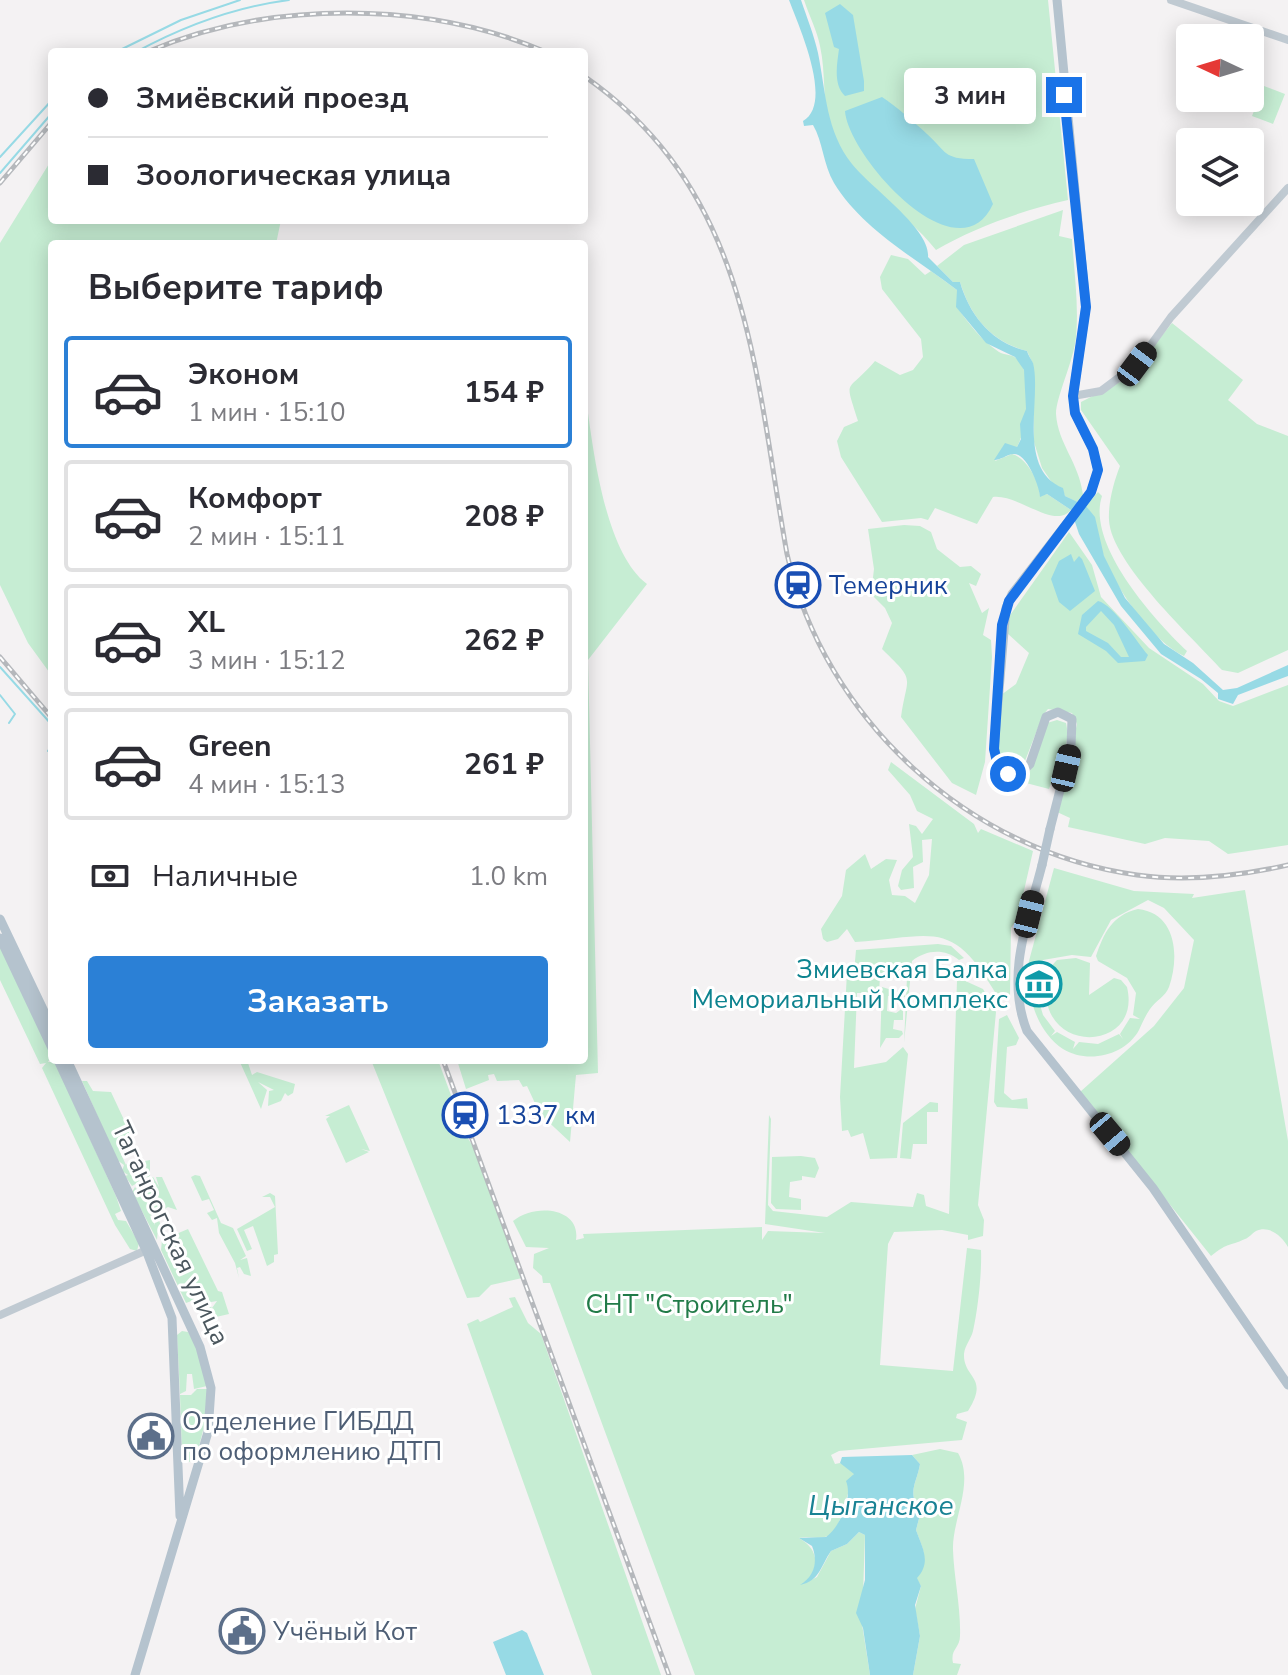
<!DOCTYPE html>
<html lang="ru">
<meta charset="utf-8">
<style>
body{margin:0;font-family:"Nunito Sans",sans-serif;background:#f7f7f7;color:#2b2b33;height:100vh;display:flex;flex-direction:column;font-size:30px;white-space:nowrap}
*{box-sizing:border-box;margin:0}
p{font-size:26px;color:#7c7c81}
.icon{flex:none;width:44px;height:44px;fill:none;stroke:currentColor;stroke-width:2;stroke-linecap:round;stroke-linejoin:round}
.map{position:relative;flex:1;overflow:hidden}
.side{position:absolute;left:48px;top:240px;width:540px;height:824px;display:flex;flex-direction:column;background:#fff;border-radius:8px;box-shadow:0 4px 20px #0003}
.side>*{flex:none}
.hud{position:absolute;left:48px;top:48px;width:540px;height:176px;border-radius:8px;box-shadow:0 4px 20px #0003;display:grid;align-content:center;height:176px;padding:0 40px;background:#fff}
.needle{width:52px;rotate:274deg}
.fabs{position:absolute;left:1176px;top:24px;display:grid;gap:16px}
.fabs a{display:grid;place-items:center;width:88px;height:88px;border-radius:8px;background:#fff;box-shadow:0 4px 20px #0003;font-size:40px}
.end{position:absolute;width:36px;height:36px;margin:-18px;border:10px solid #1a73e8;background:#fff;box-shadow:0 0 0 4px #fff}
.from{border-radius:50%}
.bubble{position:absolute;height:56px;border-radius:8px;background:#fff;box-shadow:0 4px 20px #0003;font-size:26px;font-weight:700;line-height:56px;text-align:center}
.car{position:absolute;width:24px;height:48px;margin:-24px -12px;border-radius:10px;box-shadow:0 0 6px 2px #0007;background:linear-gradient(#222 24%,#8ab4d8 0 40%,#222 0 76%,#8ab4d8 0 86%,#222 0)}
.hud b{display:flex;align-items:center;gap:28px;height:76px;font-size:30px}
.hud b+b{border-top:2px solid #e1e1e2}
.hud i{width:20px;height:20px;background:#2b2b33}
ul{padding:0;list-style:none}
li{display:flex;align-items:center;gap:24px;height:112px;margin:0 16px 12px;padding:0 24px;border:4px solid #e1e1e2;border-radius:8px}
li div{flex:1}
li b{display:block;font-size:30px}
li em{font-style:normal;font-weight:700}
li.on{border-color:#2b80d6}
li>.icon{width:72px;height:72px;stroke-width:1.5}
h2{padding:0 40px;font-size:36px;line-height:96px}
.pay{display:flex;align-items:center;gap:20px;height:88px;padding:0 40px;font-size:30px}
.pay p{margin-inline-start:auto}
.action{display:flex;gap:16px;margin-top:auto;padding:16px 40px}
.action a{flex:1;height:92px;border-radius:8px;background:#2b80d6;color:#fff;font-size:32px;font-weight:700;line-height:92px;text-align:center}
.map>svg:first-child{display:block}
</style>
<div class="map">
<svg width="1288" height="1675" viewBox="0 0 1288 1675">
<rect width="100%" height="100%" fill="#f4f2f3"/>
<path fill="#c6edd3" d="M804 0H1048L1068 200C1024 210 975 227 936 250 904 209 847 180 830 126 822 101 826 72 820 46 817 31 809 15 804 0Z
M1264 86 1285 94 1273 124 1252 116Z
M52 159V220H281L276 244H52V676L28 643 0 585V243Z
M1063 210 1059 236 1072 239C1074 271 1079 305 1076 337 1074 360 1056 397 1056 414 1058 444 1079 462 1083 495L1077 502 1065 496 1062 488 1053 484 1042 468 1034 442 1033 364 1027 351C992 342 971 318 960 282H953L937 266 964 245Z
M891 255 908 259 925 275 931 271 957 290V307C968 323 982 341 999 352 1004 355 1011 354 1016 358 1036 376 1028 426 1017 447H1003L995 461 1012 454C1027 458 1040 483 1040 496L1047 494 1071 510C1054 530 1019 494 993 497L977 524 935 508 928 520 921 518 882 522 841 457 837 441 844 427 858 421C844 376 846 395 875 361L900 375 913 370 923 357 921 339 882 289 880 277Z
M1172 323 1243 380 1228 400 1257 424 1288 436V650L1238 673 1222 670C1193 638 1111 563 1109 520 1108 503 1114 481 1120 466L1081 410V402L1128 378Z
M584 384C592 438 602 550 647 584L588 660 598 1073 576 1075 570 1142 540 1114 527 1086 523 1087 519 1080 497 1081 494 1074 488 1075 489 1080 466 1089 457 1060H584Z
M1098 492 1102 496C1086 544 1154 620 1187 651L1184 656C1153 642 1117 590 1104 557 1097 539 1099 522 1086 506Z
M904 525 920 526 931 532 937 549 960 567 971 566 981 574 976 586 969 583 982 613 989 608 983 635 991 640 992 657 985 762 976 795 952 783 901 717C907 674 917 683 882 649L892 623 885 608 871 594 874 569 868 529Z
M1069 532 1092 565 1101 597 1149 648 1203 684 1219 701 1233 706 1288 685V845L1228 854 1209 841 1165 838 1145 844 1068 827 1070 818 1057 812 1077 724 1072 713 1048 709 1043 715 1023 766 1011 769 999 761 997 743 1001 695 1016 684 1029 653 1007 633 1008 618Z
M1057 720 1066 723C1072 748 1056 767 1049 789L1026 783 1024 778C1040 762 1037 742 1047 723Z
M891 762 974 824 978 833 981 829 1033 851 1018 917 1011 928 1010 995 1006 999 998 997C952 918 937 936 855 942L847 929 838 939 827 942 823 939 821 929 842 896 846 870 865 854 871 869 886 859 897 860 889 880 892 895 905 896 915 903 929 875 932 839 922 840 923 862 913 867 914 888 901 890 898 886 902 870 913 857 909 824 916 826 922 834 933 819 917 811 910 795 888 770Z
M1054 868 1134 891 1194 894 1192 898 1245 890 1288 1141V1247C1282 1236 1269 1225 1256 1231 1252 1233 1249 1238 1245 1239 1228 1247 1230 1241 1211 1256L1080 1092 1154 1026 1184 988 1194 940 1164 908 1148 900 1111 920 1091 957 1072 955 1043 960 1034 974 1026 972Z
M1138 909C1176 913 1180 956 1169 987 1165 997 1156 1000 1150 1009 1145 1016 1142 1024 1139 1030 1125 1056 1087 1064 1063 1049 1046 1038 1035 1017 1031 998H1038L1043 1015 1055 1031 1051 1036 1057 1032 1075 1042 1073 1049 1079 1042 1098 1044 1119 1034 1123 1039 1120 1034 1130 1018 1140 1019 1133 1015 1136 993 1127 978 1098 961 1096 956C1104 933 1112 915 1138 909Z
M938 944 951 946 964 958 959 960C944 948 926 950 912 961L904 1043 907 977 880 976 879 993H857L854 1068 886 1062 903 1047 908 1054 897 1158 870 1159 863 1133 851 1137 848 1130 842 1131 840 1097 847 973 854 972 856 950Z
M0 947 52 1056 48 1062H55L116 1196 121 1211 115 1214 118 1220 126 1221 139 1243 137 1251 130 1249 115 1225 42 1068 46 1063 40 1064 0 980Z
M1076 958 1090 963 1089 995 1114 978 1121 980 1127 987C1142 1049 1049 1056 1046 994 1046 979 1046 971 1057 960Z
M961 979 983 989 996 1012 978 1205 984 1220 983 1236 968 1240V1235L942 1230 894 1232 888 1244 880 1365 953 1371 967 1248 981 1250C982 1272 978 1309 973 1331 971 1339 965 1345 964 1354 963 1379 990 1376 968 1411L957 1414 956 1418 967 1422 962 1440 839 1451 831 1455 835 1464 840 1463 854 1470V1474C847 1488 843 1533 825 1537 817 1539 807 1536 799 1538 818 1549 821 1566 805 1583L817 1577 831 1551 847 1544 859 1532 865 1535 862 1624 870 1675H695L550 1283H543L542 1276 533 1268 534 1254 549 1248 526 1247 513 1221C534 1203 581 1207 576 1240L584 1238 583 1234 762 1227V1240L768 1231 825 1233 765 1224 769 1115 771 1119 768 1205 773 1211 827 1217 851 1202 913 1207 917 1193 924 1195 926 1206 949 1214 957 981Z
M882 987 905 994V997L888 996 887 1011 896 1013 903 1008V1020H894L893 1029 902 1031 903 1034 899 1038H886L880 1048Z
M1007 1015 1019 1038 1016 1045 1007 1047 1004 1093 1012 1100 1027 1098 1028 1109 997 1107 994 1102 999 1019Z
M239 1060H247L252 1075 257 1072 295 1084 293 1093 288 1096 285 1093 281 1101 268 1106 269 1091 274 1090 258 1082 267 1090 261 1109Z
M371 1060H438L462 1125 459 1127 461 1135H466L475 1150 522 1278 491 1285 479 1297 467 1298Z
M82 1081H87L93 1091 111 1092 133 1139 125 1152H120L126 1165 129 1161 134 1168 135 1163 150 1160V1176L132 1186 125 1176 128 1175 122 1171 124 1165 117 1160Z
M930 1102 938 1103V1112H927V1144H913L911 1159 900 1158 903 1123Z
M349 1105 370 1151 361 1149 369 1152 346 1163 326 1119 330 1116H325Z
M801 1156 815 1158 819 1168 815 1178 802 1176V1180L790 1182 789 1197 801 1199V1210L776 1209 771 1203 772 1157Z
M195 1175 200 1176 221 1223 233 1228 246 1256 240 1260 247 1258 251 1276 244 1274 240 1267 237 1268 239 1278 235 1263 219 1233 217 1218 212 1220 207 1213 214 1210 209 1199 202 1201 191 1177Z
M153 1177 159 1187 156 1177H162L177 1210 168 1207 150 1216 155 1225 154 1216H157L163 1230 158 1228 157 1240 132 1192 135 1187 140 1193V1183Z
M270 1193 275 1196 278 1254 274 1255V1262L267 1266 253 1226 244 1230 252 1249 247 1251 237 1229 275 1207 270 1197H262Z
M188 1229 218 1291 222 1292 229 1314 216 1317 203 1308 207 1304 212 1308 217 1301 200 1304 197 1299 186 1303 161 1250 162 1240Z
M515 1297 528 1323 541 1334 661 1675H592L467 1324 478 1319 480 1322 513 1307 509 1298Z
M182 1331 188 1332 198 1349 207 1386 194 1389 192 1374H187L186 1391 180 1394 177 1335Z
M197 1389H208C209 1413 202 1436 195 1459L189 1462 182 1455 180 1395H191Z
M940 1449 958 1453C975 1483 952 1519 953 1550 954 1578 961 1608 960 1636 960 1648 950 1649 953 1663L961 1664 957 1675H913L920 1636 915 1609 921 1586 916 1578C930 1559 923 1550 916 1530L921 1511C906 1493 917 1483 920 1464L912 1455Z"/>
<path fill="#97dae5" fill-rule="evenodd" d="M789 0H801C807 18 814 35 818 53 826 93 826 131 852 164 871 188 931 229 928 257L953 282H960C970 317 993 343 1027 351 1028 355 1031 359 1033 363 1042 398 1016 469 1063 488L1065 496 1086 506 1095 517 1104 556 1125 598 1164 644 1193 663 1223 690 1237 688 1288 665V676L1238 695 1233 704 1218 699V693L1201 679 1161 654 1121 606 1079 534 1071 510 1047 494 1040 497C1040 488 1027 452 1013 454 1006 455 1001 460 994 460L1005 443 1017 447 1021 439 1020 424 1026 409 1024 370 1015 357 986 343 956 307 957 290C915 258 862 229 834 183 823 164 823 142 813 125L804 126 803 121C834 103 799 27 789 0Z
M840 4 853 15 864 81V91L845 96C833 85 837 64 839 49L834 47 825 13Z
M882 97C896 106 914 122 927 134 947 152 943 159 974 159L993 204C958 280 848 156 845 111Z
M1071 554 1074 562 1079 556 1082 559 1095 591 1070 611 1059 602 1051 579 1059 561Z
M1098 601C1114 605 1136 641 1148 655L1145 661 1118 663 1106 651 1078 634 1082 615ZM1101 611 1114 625 1129 657H1121L1108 643 1086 631V627Z
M912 1455 920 1464C917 1483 906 1493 921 1511L916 1530C922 1547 932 1562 917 1578L921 1586 915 1605 920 1636 913 1675H870L863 1628 856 1613 865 1580V1535L859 1532 847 1544 831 1551C821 1565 820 1581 800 1585 815 1576 818 1561 812 1546L799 1538 826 1537C840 1527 853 1497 846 1481L854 1474 840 1463 842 1457Z
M522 1630 527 1633 544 1675H506L493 1642Z"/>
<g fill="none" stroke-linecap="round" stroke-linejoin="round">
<path stroke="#97dae5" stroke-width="2" d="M116 52 181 20 240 0
M136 52C184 26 235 7 289 0
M0 157 52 100
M0 173 52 113
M0 667 52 725
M0 695 15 714 9 723
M48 751 52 745"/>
<path stroke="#c0cad2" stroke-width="8" d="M1171 0 1288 40
M1073 396 1101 391 1137 364 1171 317 1288 188
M0 1315 149 1249"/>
<path stroke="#b5c3ce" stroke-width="9" d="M1050 829 1071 747 1072 719 1058 712 1046 717 1030 764 1020 774 1001 770 994 749 1006 608 1012 594 1091 492 1098 470 1093 449 1075 413 1073 396 1086 307 1057 0
M1042 865C1028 920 1005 976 1027 1031L1153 1188 1288 1385
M0 919 52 1028
M0 938 52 1048
M58 1060 146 1250 172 1318 180 1516
M67 1060 200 1347 211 1388 208 1432 135 1675"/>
<g stroke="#b5b8bc" stroke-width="5">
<path id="rail" d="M147 52C268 0 426 0 546 52
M584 76C751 192 754 372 787 554 824 719 969 852 1137 875 1188 882 1239 876 1288 865
M0 183 52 122
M0 657 52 718
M443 1060 669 1675"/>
</g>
<use href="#rail" stroke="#fff" stroke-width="2" stroke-dasharray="6" stroke-linecap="butt"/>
<path stroke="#b5c3ce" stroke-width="9" d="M1042 865 1050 829"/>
</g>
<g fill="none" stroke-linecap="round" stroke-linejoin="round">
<path stroke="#1a73e8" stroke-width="10" d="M1008 774 998 766 994 749 1002 625 1009 601 1091 492 1098 470 1093 449 1075 413 1073 396 1086 307 1064 95"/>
</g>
<defs>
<g id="station-ring" transform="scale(2.3)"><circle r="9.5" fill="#fff" stroke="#1a4fb4" stroke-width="1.5"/><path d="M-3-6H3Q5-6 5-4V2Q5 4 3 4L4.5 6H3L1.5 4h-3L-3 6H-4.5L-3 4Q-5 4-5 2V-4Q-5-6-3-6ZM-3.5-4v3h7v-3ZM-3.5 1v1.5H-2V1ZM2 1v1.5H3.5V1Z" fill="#1a4fb4"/></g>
<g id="museum-ring" transform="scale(2.3)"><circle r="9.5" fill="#fff" stroke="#0f9aa8" stroke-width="1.5"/><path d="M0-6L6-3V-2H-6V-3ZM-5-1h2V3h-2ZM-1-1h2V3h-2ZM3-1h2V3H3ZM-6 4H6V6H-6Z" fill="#0f9aa8"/></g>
<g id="civic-ring" transform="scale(2.3)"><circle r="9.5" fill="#fff" stroke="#5c6f8a" stroke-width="1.5"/><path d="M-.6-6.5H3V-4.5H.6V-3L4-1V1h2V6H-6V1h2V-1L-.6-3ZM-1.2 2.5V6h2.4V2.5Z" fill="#5c6f8a"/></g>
</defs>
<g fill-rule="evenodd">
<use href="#station-ring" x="798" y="585"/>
<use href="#museum-ring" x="1039" y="984"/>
<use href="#station-ring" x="465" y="1115"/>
<use href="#civic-ring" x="151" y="1436"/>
<use href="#civic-ring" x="242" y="1631"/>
</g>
<g text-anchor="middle" stroke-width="6" stroke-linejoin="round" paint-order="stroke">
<g font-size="26" fill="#164399" stroke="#fff" text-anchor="start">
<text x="829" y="594">Темерник</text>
<text x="496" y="1124">1337 км</text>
</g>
<g font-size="26" fill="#0d838f" stroke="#fff" text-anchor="end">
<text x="1008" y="978">Змиевская Балка<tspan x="1008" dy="30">Мемориальный Комплекс</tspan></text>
</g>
<g font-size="26" fill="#4b575e" stroke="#fff">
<text transform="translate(171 1233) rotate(65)" y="9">Таганрогская улица</text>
</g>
<g font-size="26" fill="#217b48" stroke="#fff">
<text x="689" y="1313">СНТ "Строитель"</text>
</g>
<g font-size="26" fill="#4e5e75" stroke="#fff" text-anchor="start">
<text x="182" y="1430">Отделение ГИБДД<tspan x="182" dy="30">по оформлению ДТП</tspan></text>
<text x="273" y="1640">Учёный Кот</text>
</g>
<g font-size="28" font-style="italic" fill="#198294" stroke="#fff">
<text x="881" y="1515">Цыганское</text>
</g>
</g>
</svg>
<div class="fabs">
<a><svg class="needle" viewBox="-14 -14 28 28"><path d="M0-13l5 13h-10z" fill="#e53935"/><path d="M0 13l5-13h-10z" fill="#7c7c81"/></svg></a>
<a><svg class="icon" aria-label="layers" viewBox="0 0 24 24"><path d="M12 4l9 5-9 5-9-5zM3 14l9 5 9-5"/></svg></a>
</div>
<i class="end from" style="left:1008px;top:774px"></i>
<i class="end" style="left:1064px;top:95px"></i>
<div class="bubble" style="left:904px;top:68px;width:132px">3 мин</div>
<i class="car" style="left:1137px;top:364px;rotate:37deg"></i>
<i class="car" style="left:1066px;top:768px;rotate:13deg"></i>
<i class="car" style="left:1029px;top:914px;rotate:14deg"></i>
<i class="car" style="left:1110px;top:1134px;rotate:140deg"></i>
<div class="hud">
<b><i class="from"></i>Змиёвский проезд</b>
<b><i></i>Зоологическая улица</b>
</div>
<section class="side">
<h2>Выберите тариф</h2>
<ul>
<li class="on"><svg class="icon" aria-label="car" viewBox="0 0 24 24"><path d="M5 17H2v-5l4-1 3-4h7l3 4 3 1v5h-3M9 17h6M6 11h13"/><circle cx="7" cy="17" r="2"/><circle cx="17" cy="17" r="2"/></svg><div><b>Эконом</b><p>1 мин · 15:10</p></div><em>154 ₽</em></li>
<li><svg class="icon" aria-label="car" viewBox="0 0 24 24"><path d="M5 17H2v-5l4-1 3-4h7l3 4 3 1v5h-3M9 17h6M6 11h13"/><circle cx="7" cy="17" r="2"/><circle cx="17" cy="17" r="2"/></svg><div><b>Комфорт</b><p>2 мин · 15:11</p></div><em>208 ₽</em></li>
<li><svg class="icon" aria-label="car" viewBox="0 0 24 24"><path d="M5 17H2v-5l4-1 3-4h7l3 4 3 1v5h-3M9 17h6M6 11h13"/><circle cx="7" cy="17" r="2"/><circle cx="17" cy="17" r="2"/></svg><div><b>XL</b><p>3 мин · 15:12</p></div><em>262 ₽</em></li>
<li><svg class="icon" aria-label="car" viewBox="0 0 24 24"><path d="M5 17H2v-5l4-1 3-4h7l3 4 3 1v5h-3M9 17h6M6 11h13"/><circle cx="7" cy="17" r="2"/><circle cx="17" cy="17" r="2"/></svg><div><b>Green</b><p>4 мин · 15:13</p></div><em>261 ₽</em></li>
</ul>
<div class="pay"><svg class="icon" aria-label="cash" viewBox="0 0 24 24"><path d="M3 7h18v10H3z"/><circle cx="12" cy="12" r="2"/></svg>Наличные<p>1.0 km</p></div>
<div class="action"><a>Заказать</a></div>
</section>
</div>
